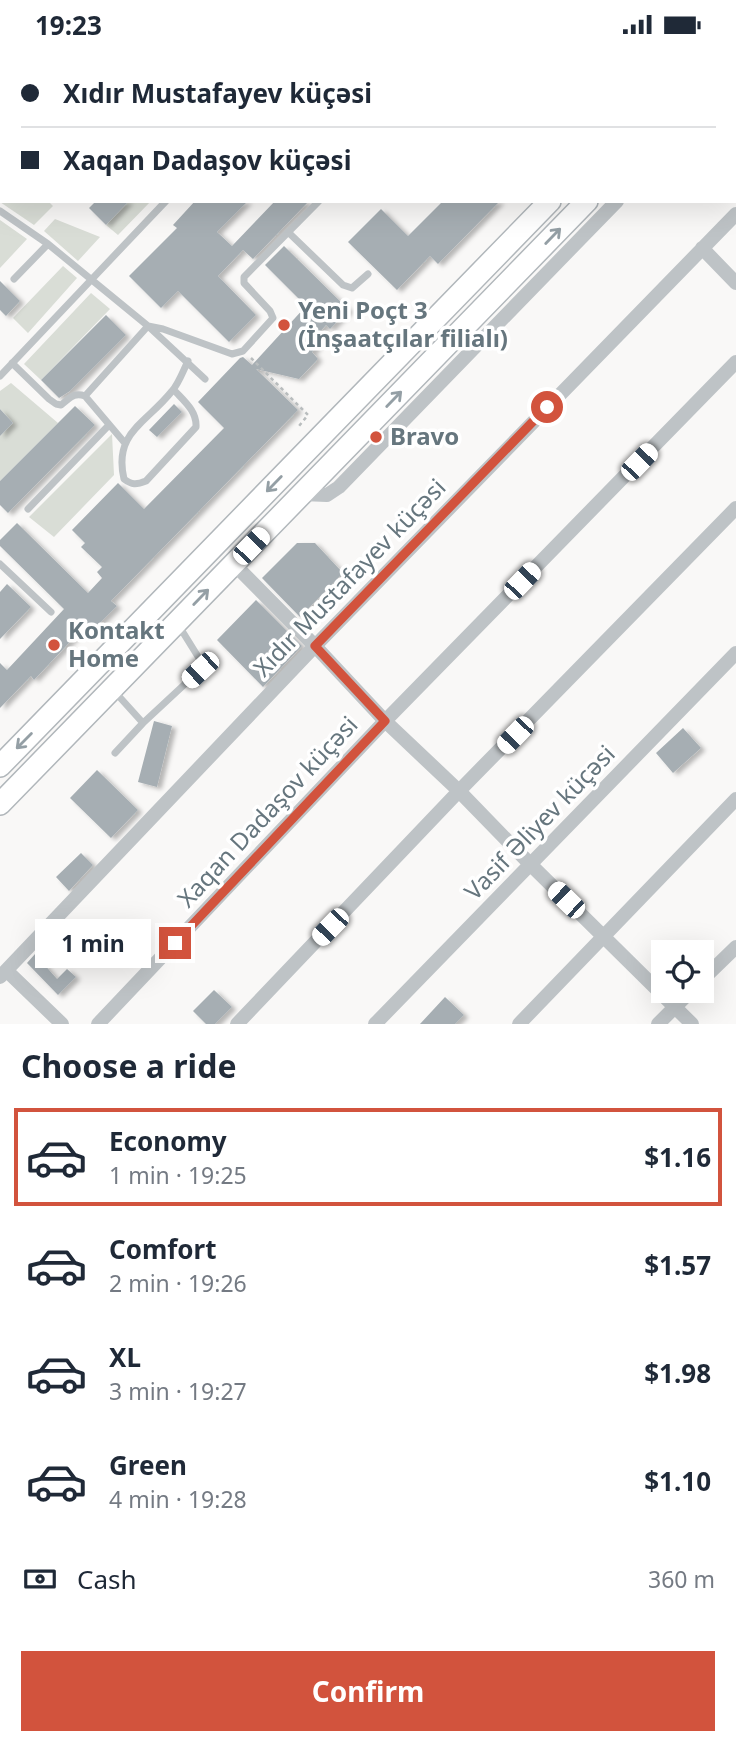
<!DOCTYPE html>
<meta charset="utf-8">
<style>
body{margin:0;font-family:"Noto Sans",sans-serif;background:#f2f2f3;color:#1f2937;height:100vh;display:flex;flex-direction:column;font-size:26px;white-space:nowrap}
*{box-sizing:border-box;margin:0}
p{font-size:23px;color:#747a83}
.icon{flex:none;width:38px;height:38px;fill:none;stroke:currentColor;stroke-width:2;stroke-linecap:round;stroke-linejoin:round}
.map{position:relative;height:975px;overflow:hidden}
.panel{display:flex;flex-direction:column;background:#fff;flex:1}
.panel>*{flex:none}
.hud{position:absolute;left:0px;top:0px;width:737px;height:154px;box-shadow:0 7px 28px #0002;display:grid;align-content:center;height:154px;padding:0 21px;background:#fff}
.controls{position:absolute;left:651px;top:891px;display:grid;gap:14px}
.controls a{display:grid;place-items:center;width:63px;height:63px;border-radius:0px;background:#fff;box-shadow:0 7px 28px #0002;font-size:35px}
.end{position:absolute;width:32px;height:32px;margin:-16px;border:9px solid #d2533d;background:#fff;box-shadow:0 0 0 4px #fff}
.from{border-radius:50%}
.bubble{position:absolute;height:49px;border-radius:0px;background:#fff;box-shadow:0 7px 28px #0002;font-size:23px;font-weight:700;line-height:49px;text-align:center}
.car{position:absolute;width:21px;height:42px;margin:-21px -10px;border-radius:9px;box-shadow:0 0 5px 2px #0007;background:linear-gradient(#fff 24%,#345 0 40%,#fff 0 76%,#345 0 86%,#fff 0)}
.hud b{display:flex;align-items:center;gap:24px;height:66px;font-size:26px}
.hud b+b{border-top:2px solid #e0e1e3}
.hud i{width:18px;height:18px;background:#1f2937}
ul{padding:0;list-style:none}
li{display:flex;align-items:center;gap:21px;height:98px;margin:0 14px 10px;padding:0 7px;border:4px solid transparent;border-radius:0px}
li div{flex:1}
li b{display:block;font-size:26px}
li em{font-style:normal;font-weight:700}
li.active{border-color:#d2533d}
li>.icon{width:63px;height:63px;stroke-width:1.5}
h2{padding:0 21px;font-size:32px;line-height:84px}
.pay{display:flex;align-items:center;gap:18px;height:77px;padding:0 21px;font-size:26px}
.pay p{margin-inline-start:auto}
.cta{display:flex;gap:14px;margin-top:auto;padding:14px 21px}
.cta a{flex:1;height:80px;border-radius:0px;background:#d2533d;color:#fff;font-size:28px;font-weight:700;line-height:80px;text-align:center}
.status{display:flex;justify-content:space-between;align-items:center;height:49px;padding:0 35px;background:#fff;direction:ltr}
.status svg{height:19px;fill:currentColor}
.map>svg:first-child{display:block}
</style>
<div class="status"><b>19:23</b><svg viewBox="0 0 49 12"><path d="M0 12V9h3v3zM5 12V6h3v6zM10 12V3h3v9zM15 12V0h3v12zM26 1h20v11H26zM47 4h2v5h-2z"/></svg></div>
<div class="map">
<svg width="736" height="975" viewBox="0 0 736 975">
<defs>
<filter id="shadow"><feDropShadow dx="4.5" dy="2.5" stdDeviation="2" flood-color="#0004"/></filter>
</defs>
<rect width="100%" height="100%" fill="#f9f8f7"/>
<path fill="#d9ddd6" d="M2 143V152H48L53 157 34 176 0 153Z
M129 152H151L118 186 106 176Z
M55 170 100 188 78 212 44 182Z
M0 171 27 190 0 219Z
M63 217 77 229 28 284 13 269Z
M91 244 110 260 41 331 24 315Z
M11 334 58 374 0 432V387L13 374 0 360V342Z
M112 385 114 426 54 488 29 468Z"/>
<path fill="#a6aeb3" filter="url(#shadow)" d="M96 152H129L106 176 89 159Z
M195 152H248L217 183 232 197 275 152H309L253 210 243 201 218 227 256 266 229 293 178 242 161 259 129 227 177 179 173 176Z
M443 152H500L438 215 430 207 397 241 348 193 381 160 408 187Z
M284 197 349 261 330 280 326 276 312 292 317 298 312 303 318 310 299 330 256 320 298 361 111 552 117 557 89 585 83 579 34 631 31 627 0 659V614L7 621 64 560 0 497V491L17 474 88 544 102 529 97 523 102 518 81 498 85 494 72 481 118 434 144 460 224 379 198 353 240 309 243 308 252 316 306 257 265 216Z
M0 232 20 252 6 267 0 261Z
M106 266 126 286 70 342 59 349 41 331Z
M174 355 182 363 157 388 149 381Z
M75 357 95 376 8 464 0 456V432Z
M0 360 13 374 0 387Z
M297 494H315L343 524 300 568 262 529Z
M7 535 31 558 0 590V543Z
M256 551 302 597 263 638 217 591Z
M154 672 172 677 157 738 138 733Z
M683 679 701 699 673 724 656 704Z
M97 721 138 761 111 789 70 749Z
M81 804 93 816 69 842 56 828Z
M35 905 57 930 67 920 76 928 58 946 27 914Z
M214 941 232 958 215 975H206L193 962Z
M445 948 464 966 455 975H420Z"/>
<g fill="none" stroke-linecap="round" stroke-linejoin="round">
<g stroke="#b1b7bb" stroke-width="24">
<path id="secondary" d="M698 2 699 0
M734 2 735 0
M0 717 550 152
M0 755 587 152"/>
</g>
<path stroke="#b9bdbe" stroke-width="2.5" stroke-dasharray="3.5 3.5" stroke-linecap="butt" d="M251 309 308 366 299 377"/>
<path stroke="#bec3c6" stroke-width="7" d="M175 0 177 2
M440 0 444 2
M592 0 594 2
M313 2 315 0
M412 2 413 0
M0 162 48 195 148 277 205 330
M288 183 343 236 352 239 368 225
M14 230 48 195
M148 277 163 280 232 305 243 302 273 269 270 262 244 234V228L319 152
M12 314 49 350 56 355 61 356C70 349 74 343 85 347L148 277
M0 327 166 152
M174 341C184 352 197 362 196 378L146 432C136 436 132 436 124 430 113 383 147 374 172 342 179 334 183 322 188 312
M85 347 124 393
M28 460 109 376
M0 515 51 563
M115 643 143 674
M115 704 143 674 200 621 202 614 179 577"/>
<path stroke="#bec3c6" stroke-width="14" d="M735 35 736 34
M702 199 736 234
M302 445 327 446 339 438 617 152
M234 515 315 597 385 672 459 742 531 816 692 975
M7 922 62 975
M0 928 315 597 736 165
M702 931 736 898
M98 975 385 672 736 313
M237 975 459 742 736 459
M375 975 736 604
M519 975 736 750
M658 975 691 942"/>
<use href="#secondary" stroke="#fff" stroke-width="21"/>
</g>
<defs><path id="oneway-shaft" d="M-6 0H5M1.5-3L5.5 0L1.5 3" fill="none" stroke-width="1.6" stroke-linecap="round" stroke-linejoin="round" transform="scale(1.75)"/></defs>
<g stroke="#949fa5">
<use href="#oneway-shaft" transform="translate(553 187) rotate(-46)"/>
<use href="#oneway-shaft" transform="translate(394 350) rotate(-46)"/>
<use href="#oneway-shaft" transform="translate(274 435) rotate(134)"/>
<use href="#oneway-shaft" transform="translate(201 548) rotate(-46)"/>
<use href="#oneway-shaft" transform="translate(24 692) rotate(135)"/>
</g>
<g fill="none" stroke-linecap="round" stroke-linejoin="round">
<path stroke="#d2533d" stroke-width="9" d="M175 894 385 672 315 597 547 358"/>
</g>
<g fill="#d2533d" stroke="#fff" stroke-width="2.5">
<circle cx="284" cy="276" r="7"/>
<circle cx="376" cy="388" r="7"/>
<circle cx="54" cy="596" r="7"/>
</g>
<g text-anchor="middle" stroke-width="7" stroke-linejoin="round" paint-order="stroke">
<g font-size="24" font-weight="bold" fill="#66767e" stroke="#fff" text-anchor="start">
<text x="298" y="270">Yeni Poçt 3<tspan x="298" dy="28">(İnşaatçılar filialı)</tspan></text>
<text x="390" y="396">Bravo</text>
<text x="68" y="590">Kontakt<tspan x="68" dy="28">Home</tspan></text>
</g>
<g font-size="24" fill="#66767e" stroke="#fff">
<text transform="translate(350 529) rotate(-46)" y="8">Xıdır Mustafayev küçəsi</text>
<text transform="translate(268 763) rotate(-47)" y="8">Xaqan Dadaşov küçəsi</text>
<text transform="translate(540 774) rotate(-46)" y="8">Vasif Əliyev küçəsi</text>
</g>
</g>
</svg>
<div class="controls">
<a><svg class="icon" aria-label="locate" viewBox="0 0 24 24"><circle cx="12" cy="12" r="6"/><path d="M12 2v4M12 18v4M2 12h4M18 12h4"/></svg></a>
</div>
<i class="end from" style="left:547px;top:358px"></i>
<i class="end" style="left:175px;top:894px"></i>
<div class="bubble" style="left:35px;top:870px;width:116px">1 min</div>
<i class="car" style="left:639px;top:413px;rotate:44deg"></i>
<i class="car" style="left:251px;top:497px;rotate:44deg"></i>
<i class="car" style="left:522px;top:532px;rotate:44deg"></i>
<i class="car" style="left:200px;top:621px;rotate:227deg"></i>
<i class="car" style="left:515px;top:686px;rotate:224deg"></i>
<i class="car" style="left:566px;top:851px;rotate:314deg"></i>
<i class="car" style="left:330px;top:878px;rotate:224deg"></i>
<div class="hud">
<b><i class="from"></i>Xıdır Mustafayev küçəsi</b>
<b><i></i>Xaqan Dadaşov küçəsi</b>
</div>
</div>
<section class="panel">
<h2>Choose a ride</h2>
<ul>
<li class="active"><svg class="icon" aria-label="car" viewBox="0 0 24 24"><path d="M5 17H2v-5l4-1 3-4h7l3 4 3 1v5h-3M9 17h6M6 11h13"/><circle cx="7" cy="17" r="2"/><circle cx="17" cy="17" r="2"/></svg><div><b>Economy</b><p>1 min · 19:25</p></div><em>$1.16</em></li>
<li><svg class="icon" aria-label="car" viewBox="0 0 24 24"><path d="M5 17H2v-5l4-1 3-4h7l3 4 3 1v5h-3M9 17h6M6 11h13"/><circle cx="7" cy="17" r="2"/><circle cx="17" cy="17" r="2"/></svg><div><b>Comfort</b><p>2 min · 19:26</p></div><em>$1.57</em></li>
<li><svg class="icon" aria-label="car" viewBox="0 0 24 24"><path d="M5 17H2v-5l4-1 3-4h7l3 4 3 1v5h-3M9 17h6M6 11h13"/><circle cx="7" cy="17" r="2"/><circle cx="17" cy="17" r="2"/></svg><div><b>XL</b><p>3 min · 19:27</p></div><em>$1.98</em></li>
<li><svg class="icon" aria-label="car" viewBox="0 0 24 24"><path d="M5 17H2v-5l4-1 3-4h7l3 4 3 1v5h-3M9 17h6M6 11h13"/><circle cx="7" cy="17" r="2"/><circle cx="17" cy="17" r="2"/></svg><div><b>Green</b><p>4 min · 19:28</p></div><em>$1.10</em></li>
</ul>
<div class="pay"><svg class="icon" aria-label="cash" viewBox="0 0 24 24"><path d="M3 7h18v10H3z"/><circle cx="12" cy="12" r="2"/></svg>Cash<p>360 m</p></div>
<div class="cta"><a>Confirm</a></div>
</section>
